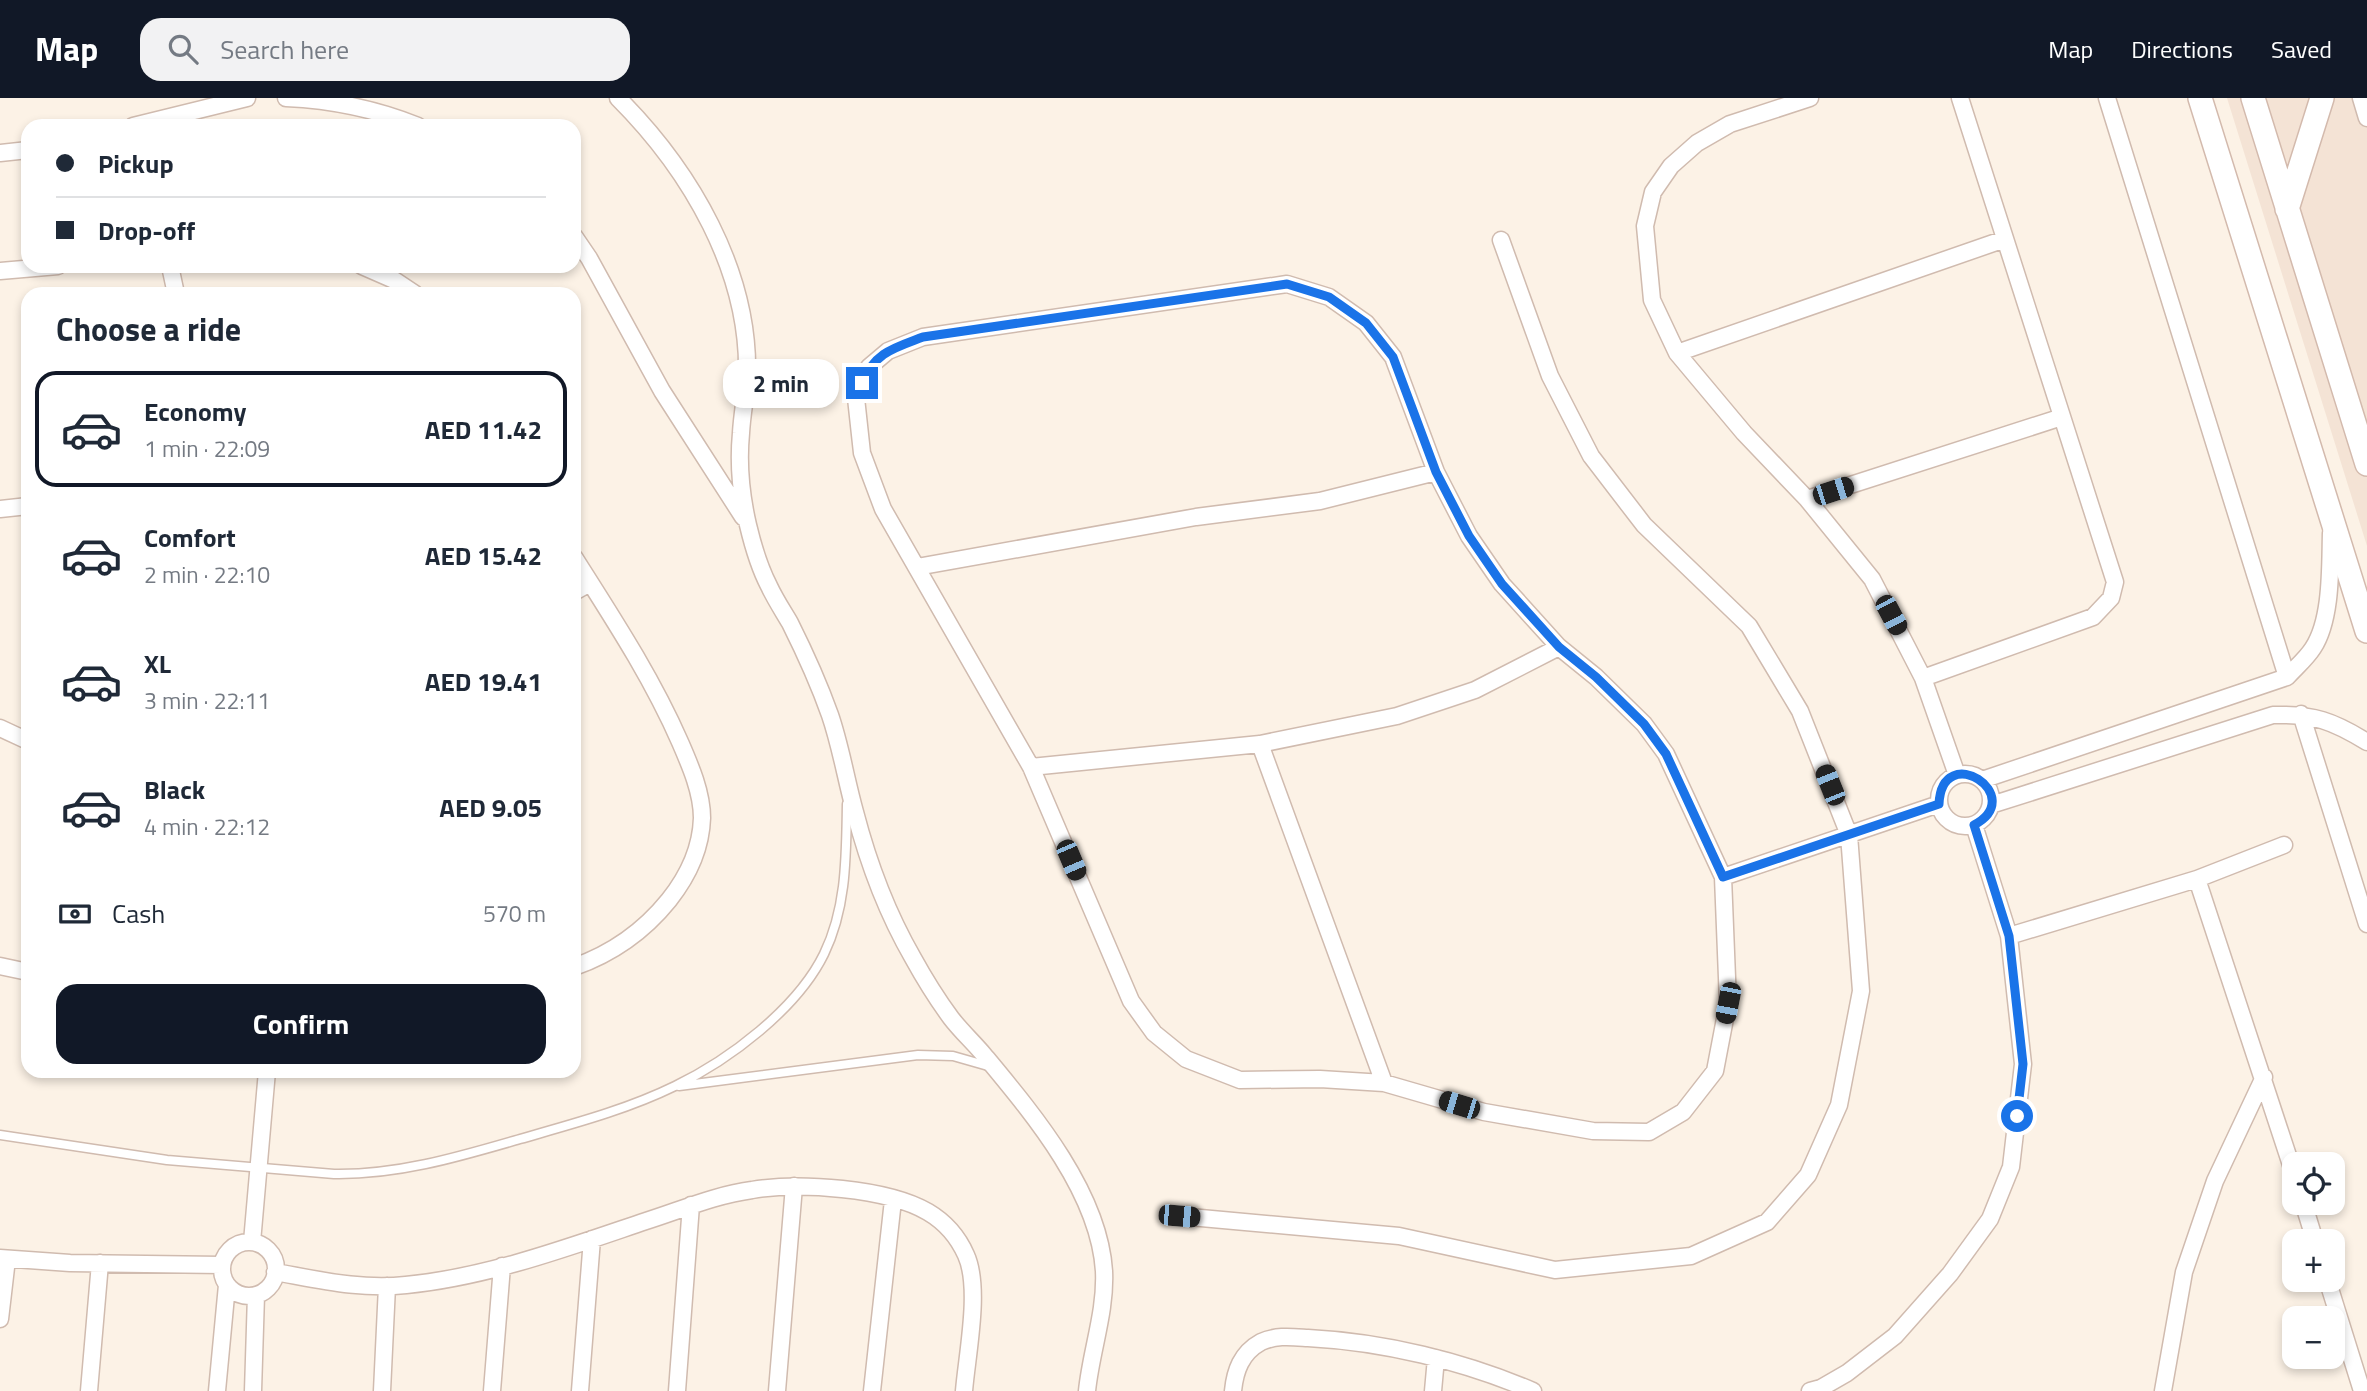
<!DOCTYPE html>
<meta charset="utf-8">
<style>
body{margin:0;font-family:"Titillium Web",sans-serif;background:#f2f2f3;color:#1f2937;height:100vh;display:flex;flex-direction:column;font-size:26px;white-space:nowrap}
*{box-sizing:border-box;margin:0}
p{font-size:23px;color:#747a83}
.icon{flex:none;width:38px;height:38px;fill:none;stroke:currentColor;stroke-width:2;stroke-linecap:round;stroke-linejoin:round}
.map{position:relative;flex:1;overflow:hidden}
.panel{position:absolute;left:21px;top:189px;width:560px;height:791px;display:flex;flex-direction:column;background:#fff;border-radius:21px;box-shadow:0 4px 10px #0003}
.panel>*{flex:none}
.banner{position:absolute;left:21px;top:21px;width:560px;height:154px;border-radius:21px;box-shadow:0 4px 10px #0003;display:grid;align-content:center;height:154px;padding:0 35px;background:#fff}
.controls{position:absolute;left:2282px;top:1054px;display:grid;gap:14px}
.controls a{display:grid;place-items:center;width:63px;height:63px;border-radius:14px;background:#fff;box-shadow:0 4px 10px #0003;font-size:35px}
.end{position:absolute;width:32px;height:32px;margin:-16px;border:9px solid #1a73e8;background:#fff;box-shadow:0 0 0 4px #fff}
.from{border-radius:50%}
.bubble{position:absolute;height:49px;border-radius:21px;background:#fff;box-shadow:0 4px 10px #0003;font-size:23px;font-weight:700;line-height:49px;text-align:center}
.car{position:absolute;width:21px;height:42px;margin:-21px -10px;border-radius:9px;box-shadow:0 0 5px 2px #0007;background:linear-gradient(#222 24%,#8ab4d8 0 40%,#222 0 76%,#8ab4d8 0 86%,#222 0)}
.banner b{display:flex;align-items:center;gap:24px;height:66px;font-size:26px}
.banner b+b{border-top:2px solid #e0e1e3}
.banner i{width:18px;height:18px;background:#1f2937}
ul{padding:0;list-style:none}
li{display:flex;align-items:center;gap:21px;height:116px;margin:0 14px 10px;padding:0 21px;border:4px solid transparent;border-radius:21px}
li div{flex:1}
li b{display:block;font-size:26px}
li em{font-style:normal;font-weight:700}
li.current{border-color:#111827}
li>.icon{width:63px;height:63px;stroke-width:1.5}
h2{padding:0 35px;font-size:32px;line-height:84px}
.pay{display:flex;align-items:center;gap:18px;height:77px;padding:0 35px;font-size:26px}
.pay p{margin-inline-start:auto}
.button{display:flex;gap:14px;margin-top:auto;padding:14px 35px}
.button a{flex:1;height:80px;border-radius:21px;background:#111827;color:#fff;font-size:28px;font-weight:700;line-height:80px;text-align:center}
header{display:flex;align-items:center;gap:42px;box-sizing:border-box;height:98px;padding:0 35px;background:#111827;color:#fff}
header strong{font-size:33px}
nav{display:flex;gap:38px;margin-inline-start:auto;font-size:24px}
.search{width:490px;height:63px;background:#f2f2f3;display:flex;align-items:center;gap:18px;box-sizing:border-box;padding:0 24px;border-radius:21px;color:#747a83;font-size:26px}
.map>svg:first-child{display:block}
</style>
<header>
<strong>Map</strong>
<div class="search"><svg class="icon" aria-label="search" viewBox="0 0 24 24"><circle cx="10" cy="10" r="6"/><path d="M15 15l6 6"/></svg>Search here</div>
<nav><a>Map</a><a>Directions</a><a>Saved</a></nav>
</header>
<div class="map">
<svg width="2367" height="1293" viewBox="0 0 2367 1293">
<rect width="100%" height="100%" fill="#fcf2e6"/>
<path fill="#f4e3d5" d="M2227 0H2367V448Z"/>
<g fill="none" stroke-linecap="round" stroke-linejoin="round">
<g stroke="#d0bbaf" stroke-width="11">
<path id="lane" d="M679 988 918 957 953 958 988 968
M0 1037 167 1062 334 1076C398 1077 458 1059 520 1041 572 1026 626 1012 675 988 729 962 797 911 824 856 847 809 846 757 847 706"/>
</g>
<g stroke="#d0bbaf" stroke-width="19">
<path id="street" d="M286 0C331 2 376 11 418 28
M618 0C690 72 750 173 747 278 746 297 742 316 741 335 738 366 741 397 748 427 753 448 759 469 769 488 775 501 783 513 790 525 805 555 819 586 830 617 841 649 846 682 855 714 868 764 887 815 913 860 924 880 937 901 951 920 961 933 974 945 984 957 1033 1016 1099 1094 1104 1173 1106 1214 1091 1253 1087 1293
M1810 0 1730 26 1697 45 1671 68 1653 94 1645 128 1652 202 1677 255 1744 335 1807 401 1872 481 1923 580 1957 677
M2107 0 2287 579
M2361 0 2367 20
M133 28 247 0
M0 55 28 52
M574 138 589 160 662 293 743 419
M170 168 176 196
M362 168 394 182 415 196
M0 173 58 168
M1287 186 1329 199 1366 225 1393 259 1436 374 1469 438 1502 486 1559 549 1596 579 1644 626 1666 656 1723 779 1728 905 1715 973 1683 1014 1649 1034 1593 1033 1484 1014 1384 985 1320 981 1240 982 1186 961 1154 935 1131 903 1031 669 883 411 862 355 856 300 869 269 888 253 923 239Z
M1677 255 2005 141
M1807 401 2062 319
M0 411 28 408
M574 459C612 519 651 578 680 644 690 667 702 694 702 720 701 752 688 778 669 802 644 833 611 856 574 869
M917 469 1196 419 1320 403 1436 374
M574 494 590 485
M1923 580 2093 519 2111 500 2115 484 1960 0
M2301 616 2367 826
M0 630 28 643
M1260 646 1384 985
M1031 669 1260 646 1397 618 1475 592 1559 549
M1939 702a26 26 0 1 1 52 0a26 26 0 1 1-52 0Z
M1982 682 2287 579C2295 570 2306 561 2313 550 2332 521 2330 469 2331 435
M1991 707 2273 617C2314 616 2333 623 2367 644
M1723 779 1939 706
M2197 781 2284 747
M2009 838 2197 781 2294 1076
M0 868 28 874
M2303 1104 2315 1143
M1179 1118 1399 1138 1555 1172 1691 1158 1767 1124 1808 1077 1839 1007 1861 893 1849 737 1800 613 1749 528 1644 427 1591 358 1550 278 1501 142
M252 1144 267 973
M222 1171a27 27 0 1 1 54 0a27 27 0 1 1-54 0Z
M0 1160 70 1165 222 1167
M275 1174C320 1182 361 1192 406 1187 488 1179 569 1149 646 1123 681 1112 715 1097 752 1092 799 1084 887 1090 928 1114 945 1124 958 1139 966 1157 981 1190 967 1256 964 1293
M2327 1181 2362 1293
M0 1221 7 1161
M89 1293 100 1165
M217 1293 227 1187
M253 1293 256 1197
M382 1293 387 1188
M492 1293 502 1168
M580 1293 592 1141
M677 1293 691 1107
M777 1293 794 1088
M872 1293 893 1102
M1233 1293C1235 1273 1241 1255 1261 1244 1276 1237 1292 1239 1308 1240 1384 1244 1463 1263 1533 1293
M1433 1293 1436 1260
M1810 1293 1821 1290 1847 1275 1895 1238 1950 1176 1990 1121 2011 1069 2023 966 2009 838 1974 727
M2163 1293 2184 1174 2215 1083 2264 979"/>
</g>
<g stroke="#d3baad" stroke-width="26">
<path id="secondary" d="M2200 0 2367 533
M2253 0 2367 366
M2287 111 2322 0"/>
</g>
<use href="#lane" stroke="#fff" stroke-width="8"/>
<use href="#street" stroke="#fff" stroke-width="16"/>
<use href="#secondary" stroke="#fff" stroke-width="23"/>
</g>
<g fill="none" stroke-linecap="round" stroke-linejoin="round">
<path stroke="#1a73e8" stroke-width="9" d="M862 285C875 254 894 250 923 239L1287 186 1329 199 1366 225 1393 259 1436 374 1469 438 1502 486 1559 549 1596 579 1644 626 1666 656 1723 779 1939 706C1942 641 2029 698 1974 727L2009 838 2023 966 2017 1018"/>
</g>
</svg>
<div class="controls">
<a><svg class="icon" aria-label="locate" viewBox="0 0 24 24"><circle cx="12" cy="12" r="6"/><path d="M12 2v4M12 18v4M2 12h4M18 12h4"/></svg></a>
<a>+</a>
<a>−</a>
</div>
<i class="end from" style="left:2017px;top:1018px"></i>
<i class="end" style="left:862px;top:285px"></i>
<div class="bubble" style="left:723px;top:261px;width:116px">2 min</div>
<i class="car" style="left:1833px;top:393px;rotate:72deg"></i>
<i class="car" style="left:1891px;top:517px;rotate:152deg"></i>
<i class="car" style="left:1830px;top:687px;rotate:338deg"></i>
<i class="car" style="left:1071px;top:762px;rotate:157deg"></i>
<i class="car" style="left:1728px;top:905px;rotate:191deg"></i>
<i class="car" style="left:1459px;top:1007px;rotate:287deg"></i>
<i class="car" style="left:1179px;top:1118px;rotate:95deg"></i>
<div class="banner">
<b><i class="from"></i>Pickup</b>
<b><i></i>Drop-off</b>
</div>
<section class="panel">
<h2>Choose a ride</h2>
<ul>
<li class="current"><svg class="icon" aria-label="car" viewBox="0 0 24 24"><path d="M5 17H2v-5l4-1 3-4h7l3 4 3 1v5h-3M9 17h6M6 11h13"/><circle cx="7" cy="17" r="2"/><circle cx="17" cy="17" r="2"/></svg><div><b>Economy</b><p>1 min · 22:09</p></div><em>AED 11.42</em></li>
<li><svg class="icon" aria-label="car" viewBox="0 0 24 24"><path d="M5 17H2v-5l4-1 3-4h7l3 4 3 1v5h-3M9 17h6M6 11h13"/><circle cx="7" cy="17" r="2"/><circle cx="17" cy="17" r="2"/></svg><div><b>Comfort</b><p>2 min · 22:10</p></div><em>AED 15.42</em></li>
<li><svg class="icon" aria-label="car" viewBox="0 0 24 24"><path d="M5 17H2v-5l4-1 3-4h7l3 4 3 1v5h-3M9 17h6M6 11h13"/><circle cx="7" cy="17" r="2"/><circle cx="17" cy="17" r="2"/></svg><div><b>XL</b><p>3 min · 22:11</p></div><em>AED 19.41</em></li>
<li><svg class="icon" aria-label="car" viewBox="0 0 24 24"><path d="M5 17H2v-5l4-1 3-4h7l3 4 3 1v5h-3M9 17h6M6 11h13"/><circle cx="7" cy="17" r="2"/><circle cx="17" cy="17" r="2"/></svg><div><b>Black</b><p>4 min · 22:12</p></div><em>AED 9.05</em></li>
</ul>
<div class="pay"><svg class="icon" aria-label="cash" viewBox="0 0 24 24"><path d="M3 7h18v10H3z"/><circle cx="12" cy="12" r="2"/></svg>Cash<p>570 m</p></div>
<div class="button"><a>Confirm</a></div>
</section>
</div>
